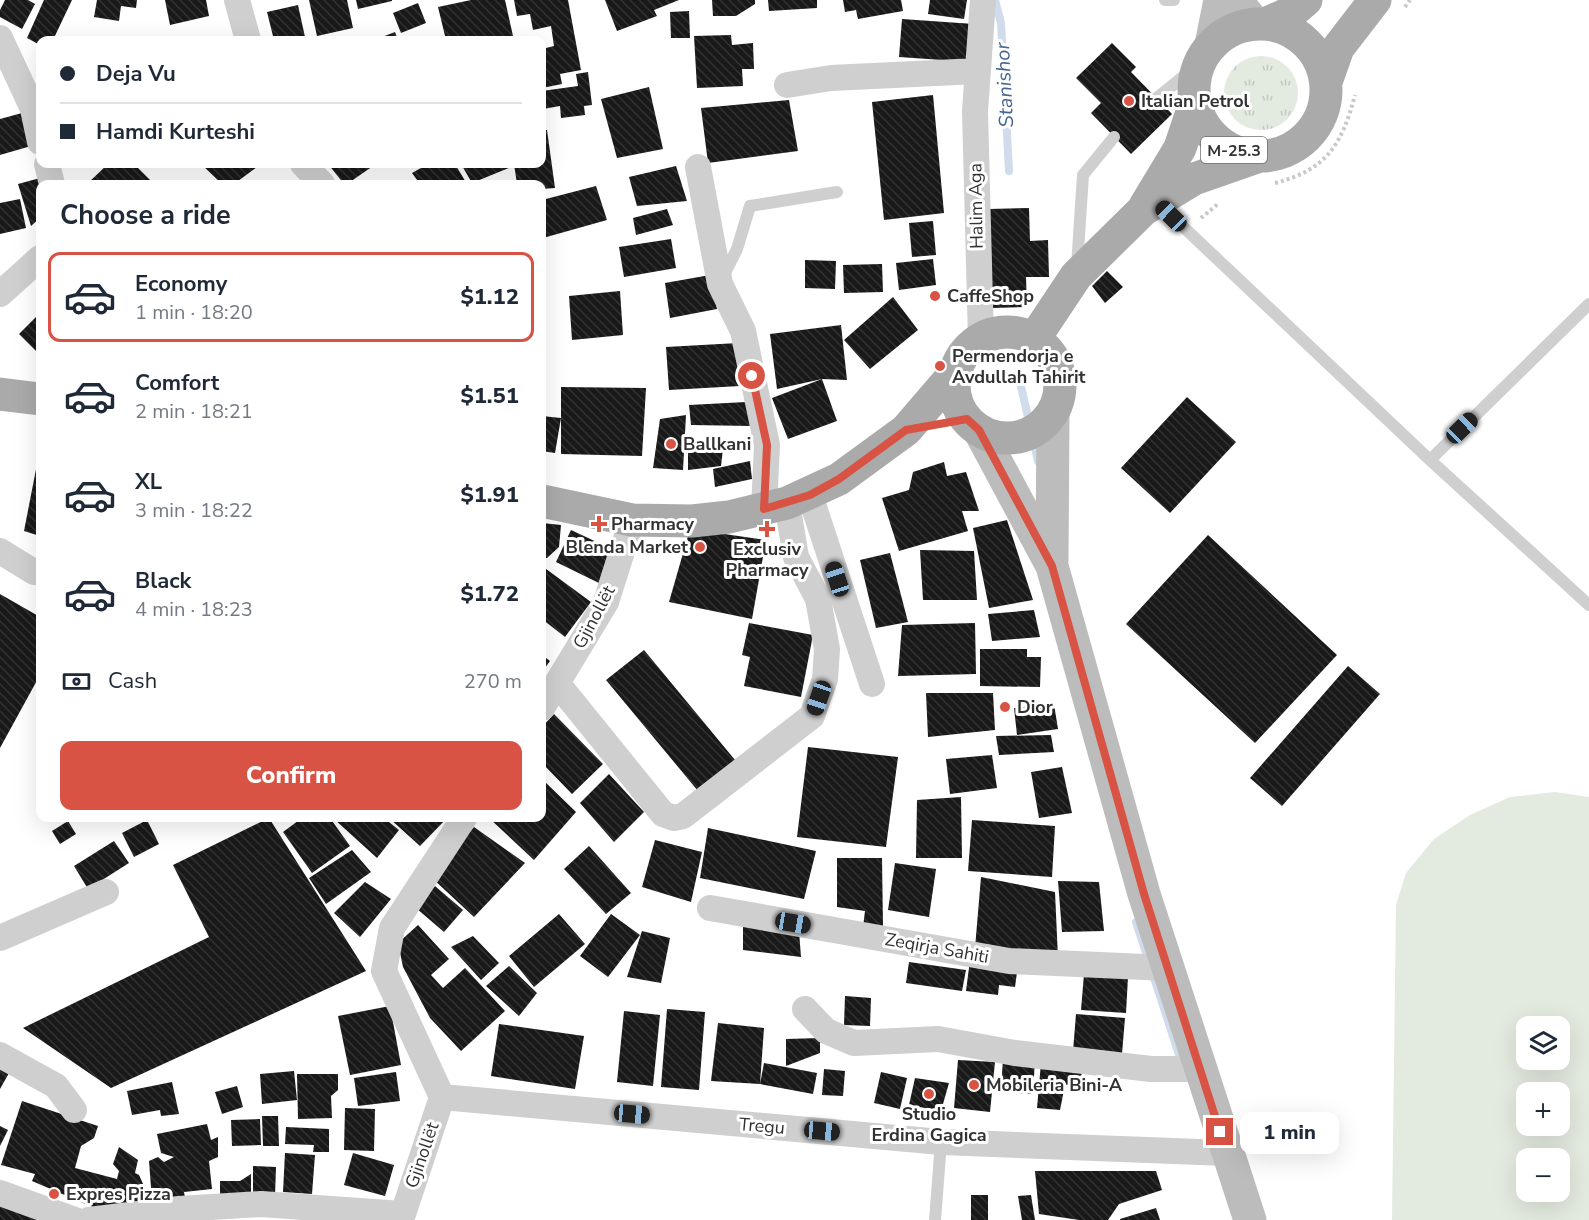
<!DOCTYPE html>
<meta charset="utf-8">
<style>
body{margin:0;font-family:"Nunito Sans",sans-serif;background:#f6f6f7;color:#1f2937;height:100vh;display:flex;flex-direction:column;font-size:22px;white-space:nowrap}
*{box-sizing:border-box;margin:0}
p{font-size:20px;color:#747a83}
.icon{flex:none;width:33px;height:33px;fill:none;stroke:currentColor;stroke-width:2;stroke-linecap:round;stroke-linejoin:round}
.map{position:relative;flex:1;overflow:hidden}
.side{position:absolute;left:36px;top:180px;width:510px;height:642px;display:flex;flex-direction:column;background:#fff;border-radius:12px;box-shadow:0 6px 24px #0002}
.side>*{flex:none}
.guide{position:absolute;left:36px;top:36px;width:510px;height:132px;border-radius:12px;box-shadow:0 6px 24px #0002;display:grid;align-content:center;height:132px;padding:0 24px;background:#fff}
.fabs{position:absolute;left:1516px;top:1016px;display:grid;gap:12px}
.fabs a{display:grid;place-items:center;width:54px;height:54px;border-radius:12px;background:#fff;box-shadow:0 6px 24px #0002;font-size:30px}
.end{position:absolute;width:27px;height:27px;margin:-14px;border:8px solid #d85344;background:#fff;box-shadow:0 0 0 3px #fff}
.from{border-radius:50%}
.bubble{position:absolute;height:42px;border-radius:12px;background:#fff;box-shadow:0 6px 24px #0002;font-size:20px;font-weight:800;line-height:42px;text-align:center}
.car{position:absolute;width:18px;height:36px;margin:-18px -9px;border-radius:8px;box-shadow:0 0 4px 2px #0007;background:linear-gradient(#222 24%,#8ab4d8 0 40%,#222 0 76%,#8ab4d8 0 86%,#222 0)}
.guide b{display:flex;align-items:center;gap:21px;height:57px;font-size:22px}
.guide b+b{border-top:2px solid #e0e1e3}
.guide i{width:15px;height:15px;background:#1f2937}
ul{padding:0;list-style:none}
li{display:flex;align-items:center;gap:18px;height:90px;margin:0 12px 9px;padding:0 12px;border:3px solid transparent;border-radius:12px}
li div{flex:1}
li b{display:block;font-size:22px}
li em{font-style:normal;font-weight:800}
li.active{border-color:#d85344}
li>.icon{width:54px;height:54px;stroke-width:1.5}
h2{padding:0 24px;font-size:27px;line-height:72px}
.pay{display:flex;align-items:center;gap:15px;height:66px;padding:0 24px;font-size:22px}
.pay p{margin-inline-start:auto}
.action{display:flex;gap:12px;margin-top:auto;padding:12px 24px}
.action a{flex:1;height:69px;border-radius:12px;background:#d85344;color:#fff;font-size:24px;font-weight:800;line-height:69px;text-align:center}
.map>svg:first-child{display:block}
</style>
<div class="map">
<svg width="1589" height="1220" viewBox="0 0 1589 1220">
<defs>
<pattern id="grass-tufts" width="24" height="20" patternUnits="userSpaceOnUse" patternTransform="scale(1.5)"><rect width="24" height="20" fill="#e3eadf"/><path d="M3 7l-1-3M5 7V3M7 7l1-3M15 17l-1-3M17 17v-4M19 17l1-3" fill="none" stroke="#c3c9c0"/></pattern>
<pattern id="building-back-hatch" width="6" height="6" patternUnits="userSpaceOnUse" patternTransform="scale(1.5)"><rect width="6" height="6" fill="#191919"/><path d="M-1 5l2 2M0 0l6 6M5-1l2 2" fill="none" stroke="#323232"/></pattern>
</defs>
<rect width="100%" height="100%" fill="#fff"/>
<path fill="url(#grass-tufts)" d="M1224 93a37 37 0 1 1 74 0a37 37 0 1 1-74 0Z"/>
<path fill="#e3eadf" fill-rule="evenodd" d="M1555 792 1589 797V1220H1392L1396 905 1406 873 1434 839 1470 815 1510 797ZM1527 1026H1560V1059H1527ZM1527 1092H1560V1125H1527ZM1527 1158H1560V1191H1527Z"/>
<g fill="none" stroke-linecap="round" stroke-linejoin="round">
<path stroke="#d0dceb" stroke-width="8" d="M995 0 1001 23 1009 171
M1020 382 1038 461
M1136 922 1182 1064"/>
</g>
<path fill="url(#building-back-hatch)" d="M5 0H28L35 4 22 29 0 17V10Z
M44 0H72L53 40H40V45L27 38Z
M97 0H137L136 8 121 6 119 21 94 17Z
M165 0H206L209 16 170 25Z
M309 0H347L353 28 317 36Z
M356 0H392V1L358 9Z
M471 0H505L513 36 491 40H446L438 7Z
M514 0H568L581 70 560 74 562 84 542 88V49L554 46 551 26 533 30 530 14 517 16Z
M605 0H679L654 10 657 16 617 31Z
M712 0H755V4L736 16H713Z
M768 0H817V8L769 11Z
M843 0H901L903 11 858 19 856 10 845 12Z
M930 0H967L964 19 928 14Z
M418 3 426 23 401 33 393 13Z
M298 5 305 37 274 40 267 12Z
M689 11 690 38H671L670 12Z
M902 19 974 24 971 62 899 57Z
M395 32 398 40H374Z
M731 35 732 45 753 43 754 69H742L743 86 697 88 694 36Z
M1112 43 1136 67 1131 72 1172 114 1131 154 1091 113 1101 103 1076 78Z
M588 72 592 105 584 106 585 115 561 118 560 106 543 109 542 91 578 86 576 74Z
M649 87 663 149 617 158 601 99Z
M933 95 944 213 884 220 872 102Z
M789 100 798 151 708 163 701 108Z
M22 113 31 146 0 155V119Z
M542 130H547L555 188 542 189V184H517L514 164H542Z
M108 164H134L154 184H87Z
M201 164H261L234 184H222Z
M328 164H376L347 184H344Z
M428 164H455L467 184H420L412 173Z
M461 164H509L511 167 472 183Z
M676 166 687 201 637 206 629 177Z
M40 178V218L31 226 18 184Z
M596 186 607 220 543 238 542 200Z
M20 199 26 228 0 234V203Z
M1029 208 1030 241 1048 240 1049 277H1026L1027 307 992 308 989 209Z
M667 209 673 225 636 235 633 218Z
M933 221 936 255 912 257 909 223Z
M671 239 676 268 624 277 619 247Z
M933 259 936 285 899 290 896 263Z
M805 260 836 261 835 289 805 288Z
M882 264 883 292 844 293 843 265Z
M1107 271 1123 287 1105 303 1092 286Z
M710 275 717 309 670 318 665 283Z
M620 291 623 335 572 340 569 296Z
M893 297 918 330 870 369 844 340Z
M40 313V355L19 334Z
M841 325 847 380 822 379 837 421 788 439 772 398 822 379 777 389 770 334Z
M738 343 740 386 669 390 666 347Z
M561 387 646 388 642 456 561 454V418L555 453 542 451V416L561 418Z
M1187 397 1236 442 1170 513 1121 468Z
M746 402 751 426 691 425 689 405Z
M686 415 683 470 653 468 660 419Z
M688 449H723L721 466 688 470Z
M39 454H40V536L24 531Z
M750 461 752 479 715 487 713 469Z
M944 462 947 476 966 472 979 511H962L968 531 899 551 882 498 909 490 913 472Z
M1007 520 1033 600 989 608 973 528Z
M542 523 561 525 559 547 547 558H542Z
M690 529 766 540 752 619 669 602Z
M571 530 616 551 601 584 556 562Z
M1208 535 1337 655 1255 743 1126 624Z
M920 550 974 551 977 600H923Z
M890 553 908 622 876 628 860 560Z
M542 566 591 602 565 637 542 619Z
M0 594 40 617V675L0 748Z
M1034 610 1040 637 992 641 988 614Z
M749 623 813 635 801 697 744 686 750 657 742 655Z
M975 623 976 674 898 676 902 625Z
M980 649H1027V657H1041L1040 687 980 686Z
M644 650 740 766 703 797 606 680Z
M542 655 550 661 542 672Z
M1348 666 1380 694 1282 806 1250 778Z
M926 693H993L995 730 928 737Z
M1054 704 1058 729 1017 735 1014 708Z
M554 714 603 764 572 794 542 763V727Z
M1051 735 1054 752 999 755 996 736Z
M808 747 898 757 886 847 797 837Z
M992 755 997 788 950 794 946 759Z
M1062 767 1072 813 1039 818 1031 772Z
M609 774 644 812 614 842 580 803Z
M542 779 576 812 534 860 489 818H542Z
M961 797 962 858H916L917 800Z
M269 818 366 971 111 1088 23 1028 209 937 173 865Z
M302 818H330L350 846 312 873 283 832Z
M333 818H384L399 830 377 858Z
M389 818H447L420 846Z
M147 820 159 844 134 857 122 833Z
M972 820 1055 826 1052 877 968 871Z
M68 821 76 834 60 844 52 831Z
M474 827 525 863 474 917 432 878Z
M708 828 816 851 804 899 700 878Z
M655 840 702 852 691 902 642 887Z
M114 841 129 863 88 889 74 866Z
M589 846 631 893 606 914 564 869Z
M352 850 371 872 326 904 309 878Z
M837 858H882L883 927H863L865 911 837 907Z
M895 863 936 869 929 917 888 910Z
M981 877 1055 892 1058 958 975 948Z
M1058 881 1099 882 1104 931 1062 932Z
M365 882 391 899 360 937 334 913Z
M435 886 463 910 444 932 416 908Z
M559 914 585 944 534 987 509 956Z
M611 914 640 935 608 977 580 956Z
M743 920 799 931 801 957 743 950Z
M418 925 449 959 431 975 443 988 465 968 505 1011 461 1051 430 1018 403 967 398 943Z
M642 931 670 938 661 983 627 977Z
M473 936 499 963 481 980 451 947Z
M970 960 1018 965 1015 987 999 985 998 995 966 991Z
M909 962 966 970 962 991 906 983Z
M509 966 537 993 519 1016 486 986Z
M1084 974 1128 977 1126 1013 1081 1010Z
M845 996 871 998 870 1026 844 1025Z
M390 1006 401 1065 350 1075 338 1016Z
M667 1009 705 1012 699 1090 661 1087Z
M624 1011 660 1015 653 1086 617 1082Z
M1076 1014 1125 1018 1122 1054 1073 1051Z
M718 1023 764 1028 760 1084 711 1081Z
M499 1024 584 1036 575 1089 491 1076Z
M820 1038V1053L786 1066V1039Z
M1003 1057 1035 1059 1033 1094 1001 1092Z
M958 1060 995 1062 990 1112 954 1108Z
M764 1063 817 1073 813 1094 760 1084Z
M1041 1063 1082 1069 1081 1083 1065 1085 1060 1110 1037 1108Z
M0 1069 9 1073 0 1089Z
M824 1069 845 1071 843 1096 822 1095Z
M294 1071 297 1100 262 1104 260 1074Z
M396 1072 400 1101 358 1106 354 1078Z
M881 1072 907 1078 900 1109 874 1103Z
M297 1074H338V1090L331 1096 332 1118 298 1119Z
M915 1078 949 1083 941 1111 909 1105Z
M172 1082 179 1114 161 1116 160 1110 132 1115 127 1091Z
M237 1086 243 1107 222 1114 215 1092Z
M22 1101 98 1126 94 1138 81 1146 75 1168 117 1179 119 1171 113 1164 119 1147 138 1160 135 1173 139 1175 144 1186 139 1204 102 1211 32 1181 35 1174 1 1165Z
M345 1108 375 1109 374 1151 344 1150Z
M262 1116H278L279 1146H263Z
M260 1119 261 1145 232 1146 231 1120Z
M207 1124 211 1140 218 1137V1157L209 1161 212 1189 184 1192 186 1203 152 1201 149 1161 158 1157 164 1162 174 1157 161 1153 157 1134Z
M0 1126 8 1130 0 1146Z
M286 1127 329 1129V1152H313L314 1145 285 1144Z
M285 1153 315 1155 312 1194 283 1192Z
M353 1153 394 1165 385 1196 344 1185Z
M253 1166 276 1167 275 1196H253Z
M1035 1171H1156L1162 1190 1119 1204 1108 1220H1079L1039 1214Z
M251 1174V1195L220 1194V1181H240Z
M971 1195H988V1220H971Z
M1031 1195 1035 1220H1022L1018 1196Z
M0 1202 42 1220H0Z
M1156 1208 1160 1220H1120V1219Z"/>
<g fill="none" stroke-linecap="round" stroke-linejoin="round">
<path stroke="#c9c9c9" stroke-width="4" stroke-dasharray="3 3" stroke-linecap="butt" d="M1405 7 1410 0
M1275 183C1327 170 1342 144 1355 95
M1201 218 1218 204"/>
<path stroke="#cfcfcf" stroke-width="12" d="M1165 0H1174
M1157 98 1200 63
M1159 204 1430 460 1589 605
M1077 266 1083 175 1114 137
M723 277 737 249 750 206 837 192
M1430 460 1589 304
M935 1220 941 1142"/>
<path stroke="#cfcfcf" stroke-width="26" d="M237 0 248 40
M0 38 33 109 40 142
M787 85 831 78 978 71
M47 164 52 184
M303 164 322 184
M698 167 720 284 743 331 767 445 764 509
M0 294 40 258
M981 340 975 111 983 0
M810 495 872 684
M0 551 34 572H40
M557 683 663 814 674 818 683 816 812 716 825 679 827 649 818 599 796 557 787 503
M542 708 606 602 632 520
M710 908 1009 961 1167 968
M0 938 106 892
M805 1009 826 1031 854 1043 938 1039 1015 1053 1151 1069H1200
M0 1055 56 1086 74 1110
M442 1097 941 1142 1226 1153
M0 1193 75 1220
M89 1220 179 1209 261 1204 402 1214
M401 1220 442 1097 384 971 392 928 464 818"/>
<path stroke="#bcbcbc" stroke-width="33" d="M1236 0 1255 24
M1211 45 1220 0
M979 430 1052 566 1144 894 1250 1220
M1052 561 1053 412"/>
<path stroke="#aaa" stroke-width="33" d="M1265 24 1292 12 1306 0
M1194 90a66 66 0 1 1 132 0a66 66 0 1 1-132 0Z
M1326 82 1338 48 1375 0
M1145 206 1180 148 1195 103
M954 385a53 53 0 1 1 106 0a53 53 0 1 1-106 0Z
M1034 339 1076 276 1143 210 1194 179 1260 156
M0 394 40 399
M542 501 632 520 692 521 729 517 787 503 839 479 906 430 955 373"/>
</g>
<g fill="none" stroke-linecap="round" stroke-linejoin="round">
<path stroke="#d85344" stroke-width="8" d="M752 376 767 445 764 509 810 495 839 479 906 430 967 419 979 430 1052 566 1144 894 1220 1132"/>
</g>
<g fill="#d85344" stroke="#fff" stroke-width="2">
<circle cx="1129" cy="101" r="6"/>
<circle cx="935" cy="296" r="6"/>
<circle cx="940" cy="366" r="6"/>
<circle cx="671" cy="444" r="6"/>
<path d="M596 515h6v6h6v6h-6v6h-6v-6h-6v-6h6z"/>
<path d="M764 520h6v6h6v6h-6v6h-6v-6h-6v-6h6z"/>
<circle cx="700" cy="547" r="6"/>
<circle cx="1005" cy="707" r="6"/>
<circle cx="974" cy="1085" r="6"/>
<circle cx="929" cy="1094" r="6"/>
<circle cx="54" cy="1194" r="6"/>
</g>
<g text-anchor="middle" stroke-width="6" stroke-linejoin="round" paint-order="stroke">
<rect fill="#fff" stroke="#707070" stroke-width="1.5" x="1201" y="137" width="66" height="26" rx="4.5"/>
<g font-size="16" font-weight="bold" fill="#323232">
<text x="1234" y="156">M-25.3</text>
</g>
<g font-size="18" font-weight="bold" fill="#323232" stroke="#fff" text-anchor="start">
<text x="1141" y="107">Italian Petrol</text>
<text x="947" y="302">CaffeShop</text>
<text x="952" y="362">Permendorja e<tspan x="952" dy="21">Avdullah Tahirit</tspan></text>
<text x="683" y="450">Ballkani</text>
<text x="611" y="530">Pharmacy</text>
<text x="688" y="553" text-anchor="end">Blenda Market</text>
<text x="767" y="555" text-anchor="middle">Exclusiv<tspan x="767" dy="21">Pharmacy</tspan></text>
<text x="1017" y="713">Dior</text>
<text x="986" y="1091">Mobileria Bini-A</text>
<text x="929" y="1120" text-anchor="middle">Studio<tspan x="929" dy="21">Erdina Gagica</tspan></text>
<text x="66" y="1200">Expres Pizza</text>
</g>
<g font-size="18" fill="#323232" stroke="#fff">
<text transform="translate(976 206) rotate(-91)" y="6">Halim Aga</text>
<text transform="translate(594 617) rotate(-62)" y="6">Gjinollët</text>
<text transform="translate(937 948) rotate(10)" y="6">Zeqirja Sahiti</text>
<text transform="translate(762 1126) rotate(5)" y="6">Tregu</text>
<text transform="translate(422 1155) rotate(-71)" y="6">Gjinollët</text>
</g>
<g font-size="20" font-style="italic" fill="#45668f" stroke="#fff">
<text transform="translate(1004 85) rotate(-93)" y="7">Stanishor</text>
</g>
</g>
</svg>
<div class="fabs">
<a><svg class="icon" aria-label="layers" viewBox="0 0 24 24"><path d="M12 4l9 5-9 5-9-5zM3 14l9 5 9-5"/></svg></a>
<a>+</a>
<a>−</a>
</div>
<i class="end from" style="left:752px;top:376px"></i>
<i class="end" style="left:1220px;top:1132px"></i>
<div class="bubble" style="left:1240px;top:1112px;width:99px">1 min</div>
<i class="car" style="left:1171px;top:216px;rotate:314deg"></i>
<i class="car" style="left:1462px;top:428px;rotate:46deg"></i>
<i class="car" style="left:837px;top:579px;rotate:342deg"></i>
<i class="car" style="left:819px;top:698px;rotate:199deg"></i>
<i class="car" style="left:793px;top:923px;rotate:100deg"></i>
<i class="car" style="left:632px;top:1114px;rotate:95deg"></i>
<i class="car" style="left:822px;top:1131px;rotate:95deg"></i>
<div class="guide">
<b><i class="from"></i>Deja Vu</b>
<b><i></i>Hamdi Kurteshi</b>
</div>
<section class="side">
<h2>Choose a ride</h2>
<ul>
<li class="active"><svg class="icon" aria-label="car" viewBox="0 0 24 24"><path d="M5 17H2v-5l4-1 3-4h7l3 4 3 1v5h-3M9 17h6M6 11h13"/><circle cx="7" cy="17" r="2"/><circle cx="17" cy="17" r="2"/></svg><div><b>Economy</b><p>1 min · 18:20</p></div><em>$1.12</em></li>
<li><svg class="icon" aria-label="car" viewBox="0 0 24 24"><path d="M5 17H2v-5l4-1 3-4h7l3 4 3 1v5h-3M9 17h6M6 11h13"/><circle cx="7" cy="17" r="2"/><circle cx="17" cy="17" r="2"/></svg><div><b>Comfort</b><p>2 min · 18:21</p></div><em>$1.51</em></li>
<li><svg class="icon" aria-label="car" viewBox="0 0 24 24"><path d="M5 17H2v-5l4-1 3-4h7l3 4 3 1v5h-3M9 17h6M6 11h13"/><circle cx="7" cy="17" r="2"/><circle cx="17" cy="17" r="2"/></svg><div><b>XL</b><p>3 min · 18:22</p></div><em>$1.91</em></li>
<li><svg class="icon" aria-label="car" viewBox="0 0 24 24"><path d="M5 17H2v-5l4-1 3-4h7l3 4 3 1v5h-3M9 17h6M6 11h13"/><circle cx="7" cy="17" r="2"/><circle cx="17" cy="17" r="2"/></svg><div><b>Black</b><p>4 min · 18:23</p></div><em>$1.72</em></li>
</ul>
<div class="pay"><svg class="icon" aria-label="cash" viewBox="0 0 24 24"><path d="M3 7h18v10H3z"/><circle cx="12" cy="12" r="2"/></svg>Cash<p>270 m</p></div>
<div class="action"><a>Confirm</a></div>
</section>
</div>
